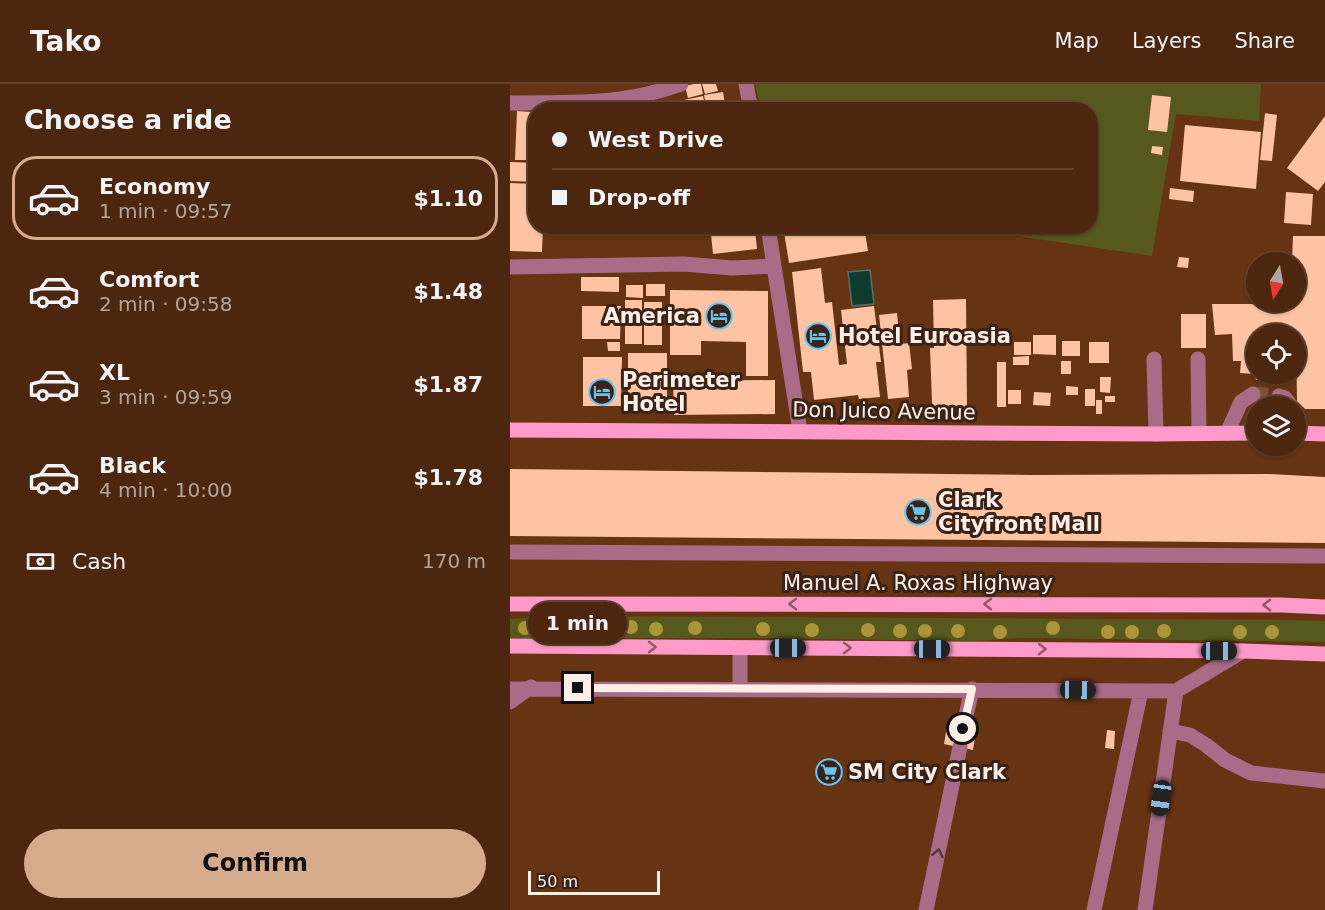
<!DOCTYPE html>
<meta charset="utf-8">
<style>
body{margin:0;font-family:"DejaVu Sans",sans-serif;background:#56321c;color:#f1f3f6;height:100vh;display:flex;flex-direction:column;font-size:22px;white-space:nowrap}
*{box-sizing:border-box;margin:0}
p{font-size:20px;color:#b2a59e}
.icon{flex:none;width:33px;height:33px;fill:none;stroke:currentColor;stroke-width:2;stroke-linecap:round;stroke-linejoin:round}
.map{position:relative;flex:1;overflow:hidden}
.details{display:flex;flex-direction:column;background:#4c260e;width:510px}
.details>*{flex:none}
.top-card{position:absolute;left:18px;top:18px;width:570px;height:132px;border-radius:24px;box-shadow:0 2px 4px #0004,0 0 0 2px #63432e;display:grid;align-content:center;height:132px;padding:0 24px;background:#4c260e}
.needle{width:39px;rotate:191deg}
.buttons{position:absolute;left:736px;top:168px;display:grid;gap:12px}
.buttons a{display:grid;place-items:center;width:60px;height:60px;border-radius:50%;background:#4c260e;box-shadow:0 2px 4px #0004,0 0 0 2px #63432e;font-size:30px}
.scale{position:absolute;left:18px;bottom:15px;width:132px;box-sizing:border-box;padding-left:6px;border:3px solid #fcefe8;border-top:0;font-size:16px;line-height:21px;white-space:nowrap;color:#fcefe8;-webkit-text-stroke:4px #3a2316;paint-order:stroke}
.end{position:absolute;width:27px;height:27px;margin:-14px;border:8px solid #fcefe8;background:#111;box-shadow:0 0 0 3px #111}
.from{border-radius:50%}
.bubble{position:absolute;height:42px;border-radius:21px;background:#4c260e;box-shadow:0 2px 4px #0004,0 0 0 2px #63432e;font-size:20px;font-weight:700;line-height:42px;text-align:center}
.car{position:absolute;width:18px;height:36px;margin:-18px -9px;border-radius:8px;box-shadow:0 0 4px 2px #0007;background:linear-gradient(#222 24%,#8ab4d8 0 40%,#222 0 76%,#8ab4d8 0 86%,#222 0)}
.top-card b{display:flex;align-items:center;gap:21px;height:57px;font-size:22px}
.top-card b+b{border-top:2px solid #63432e}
.top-card i{width:15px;height:15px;background:#f1f3f6}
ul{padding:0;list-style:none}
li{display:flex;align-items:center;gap:18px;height:84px;margin:0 12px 9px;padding:0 12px;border:3px solid transparent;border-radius:24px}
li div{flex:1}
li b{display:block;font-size:22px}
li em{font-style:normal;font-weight:700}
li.active{border-color:#d6ab8b}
li>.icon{width:54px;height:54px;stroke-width:1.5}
h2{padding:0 24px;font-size:27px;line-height:72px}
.pay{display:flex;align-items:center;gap:15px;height:66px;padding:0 24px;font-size:22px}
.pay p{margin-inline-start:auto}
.action{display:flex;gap:12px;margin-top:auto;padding:12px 24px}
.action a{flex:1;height:69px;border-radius:36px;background:#d6ab8b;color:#111;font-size:24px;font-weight:700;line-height:69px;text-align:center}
header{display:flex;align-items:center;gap:36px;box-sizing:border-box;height:84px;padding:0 30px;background:#4c260e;border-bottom:2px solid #63432e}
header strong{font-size:28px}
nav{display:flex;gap:33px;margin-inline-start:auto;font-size:21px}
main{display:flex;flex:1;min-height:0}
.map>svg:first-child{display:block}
</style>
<header>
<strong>Tako</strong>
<nav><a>Map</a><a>Layers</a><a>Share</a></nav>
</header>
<main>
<section class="details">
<h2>Choose a ride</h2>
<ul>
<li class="active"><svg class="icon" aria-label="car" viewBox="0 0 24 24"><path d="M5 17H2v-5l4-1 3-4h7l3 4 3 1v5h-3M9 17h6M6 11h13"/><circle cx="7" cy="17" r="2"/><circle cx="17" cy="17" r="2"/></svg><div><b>Economy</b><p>1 min · 09:57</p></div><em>$1.10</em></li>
<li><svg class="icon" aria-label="car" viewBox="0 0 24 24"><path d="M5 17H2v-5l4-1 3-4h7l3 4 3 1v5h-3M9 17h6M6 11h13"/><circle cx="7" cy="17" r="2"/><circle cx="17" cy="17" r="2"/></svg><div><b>Comfort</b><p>2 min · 09:58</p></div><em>$1.48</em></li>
<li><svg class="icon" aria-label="car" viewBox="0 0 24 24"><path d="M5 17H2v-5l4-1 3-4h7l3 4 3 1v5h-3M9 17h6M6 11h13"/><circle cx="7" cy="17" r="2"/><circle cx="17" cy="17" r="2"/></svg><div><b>XL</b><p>3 min · 09:59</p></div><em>$1.87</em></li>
<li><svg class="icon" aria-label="car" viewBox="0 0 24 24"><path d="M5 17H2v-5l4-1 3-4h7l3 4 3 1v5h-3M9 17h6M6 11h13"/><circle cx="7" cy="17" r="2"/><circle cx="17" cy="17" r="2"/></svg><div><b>Black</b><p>4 min · 10:00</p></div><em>$1.78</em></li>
</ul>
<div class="pay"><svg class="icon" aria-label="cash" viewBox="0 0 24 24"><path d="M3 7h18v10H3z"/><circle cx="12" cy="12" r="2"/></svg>Cash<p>170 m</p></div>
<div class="action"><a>Confirm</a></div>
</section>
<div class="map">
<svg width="815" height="826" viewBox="0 0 815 826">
<rect width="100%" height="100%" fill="#663313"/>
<path fill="#57581d" d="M245 0H751L749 37 666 30 642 172 447 143 580 142V26L251 25Z
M50 532 785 536 815 537V558L514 554 463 557 248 554H0V535Z"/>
<path fill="#0f3b2e" stroke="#567166" stroke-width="1.5" d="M360 186 364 220 342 222 338 188Z"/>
<path fill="#fdc3a3" d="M184 0H191L193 10 178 14 175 2Z
M192 0H206L208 7 195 10Z
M213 8 216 26H197L194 11Z
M642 11 661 13 657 48 638 46Z
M193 12 196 26H176L174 16Z
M7 27 22 28 21 42H26V76H5Z
M755 29 767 31 762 77 750 76Z
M815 32V98L808 107 777 84Z
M675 41 751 48 746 105 670 97Z
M642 62 653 63 652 71 641 69Z
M0 78 26 79V98L0 97Z
M0 99 26 100V142H33L32 168 0 167Z
M660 104 684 107 683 118 659 115Z
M776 108 803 110 801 141 774 139Z
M206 142H225V144L207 146Z
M273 142H354L358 167 279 179Z
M245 145 247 165 203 170 201 150Z
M783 152H815V325H795L787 317 786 250H747V290H774V296H746L745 290 730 289 731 277H723L722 250 705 251 702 220H781V218H786V178H782Z
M669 173 679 174 678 184 667 183Z
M311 184 315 219 322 218 329 281 337 280 331 226 364 222 371 278H366L370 313 349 315 348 311 304 316 301 288H293L282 188Z
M71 193H109V208L71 207Z
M136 200H155V212H136Z
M116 201H133V214L116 213Z
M160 206 258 207V292H236V258L191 257V271H160Z
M456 215 457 324 427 325 422 319 420 264H424L423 216Z
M115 216H132V260H115Z
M134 218H152V261H134Z
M72 222H111L110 255H72Z
M387 229 390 260 399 259 402 285 397 286 399 313 378 315 369 231Z
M671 230H696V264H671Z
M523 251H546V271L523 270Z
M552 257H570V272H552Z
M97 258H110V267H98Z
M504 258H521V271H504Z
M579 258H599V279H579Z
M118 269H157V323L118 322Z
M519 272V281H503V273Z
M73 273H112L111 322H73Z
M551 277H561V290H551Z
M487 278H496V323H487Z
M590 293H601L600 309 590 308Z
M265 296V330L164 331 163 297Z
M556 302 568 303V311H556Z
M575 305H585V322H575Z
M498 306H511V320H498Z
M524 308 541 309 540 322 523 321Z
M595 312H605V318H595Z
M586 316H592V330H586Z
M0 385 521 391 759 390 815 393V459L0 452Z
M437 642 466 647 463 666 434 660Z
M597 646 605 647 604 665 595 664Z"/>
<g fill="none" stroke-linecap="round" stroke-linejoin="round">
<path stroke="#7c4f33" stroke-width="15" stroke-dasharray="15 8" stroke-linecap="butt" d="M743 310 769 312"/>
<path stroke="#a96c88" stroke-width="15" d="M236 0 241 26
M0 19C63 18 111 22 171 0
M264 182 290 347
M0 183 174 180 222 184 264 182 258 142
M644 275 646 350
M688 275 689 349
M769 312 775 314 781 322
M717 349 731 318 743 310
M0 468 815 472
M230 564V604
M0 605 666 607 733 567
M0 618 21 603
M453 645 462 605
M660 647 680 651 696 661 715 676 741 689 815 697
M416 826 450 663
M584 826 631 607
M635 826 666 607"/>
<path stroke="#fd9aca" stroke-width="15" d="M0 346 646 350 747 349
M786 349 815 350
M0 520 771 521 815 523
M0 562 733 567 815 570"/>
</g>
<g fill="#ab9538">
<circle cx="39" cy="543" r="7"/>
<circle cx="69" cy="543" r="7"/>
<circle cx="121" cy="543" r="7"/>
<circle cx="15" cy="544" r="7"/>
<circle cx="185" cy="544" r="7"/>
<circle cx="543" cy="544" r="7"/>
<circle cx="146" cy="545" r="7"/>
<circle cx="253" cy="545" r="7"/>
<circle cx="302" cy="546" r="7"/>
<circle cx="358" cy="546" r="7"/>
<circle cx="390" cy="547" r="7"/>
<circle cx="415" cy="547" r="7"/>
<circle cx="448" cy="547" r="7"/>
<circle cx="654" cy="547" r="7"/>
<circle cx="490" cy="548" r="7"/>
<circle cx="598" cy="548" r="7"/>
<circle cx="622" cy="548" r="7"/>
<circle cx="730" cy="548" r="7"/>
<circle cx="762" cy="548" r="7"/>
</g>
<defs><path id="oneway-chevron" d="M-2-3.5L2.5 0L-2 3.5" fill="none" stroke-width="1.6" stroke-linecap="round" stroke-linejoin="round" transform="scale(1.5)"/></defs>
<g stroke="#925967">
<use href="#oneway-chevron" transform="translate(283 520) rotate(-180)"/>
<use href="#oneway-chevron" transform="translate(478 520) rotate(-180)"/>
<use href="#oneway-chevron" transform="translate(757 521) rotate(-180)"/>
<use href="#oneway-chevron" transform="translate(142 563)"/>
<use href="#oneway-chevron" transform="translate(337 564)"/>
<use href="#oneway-chevron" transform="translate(532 565)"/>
</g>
<use stroke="#563532" href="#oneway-chevron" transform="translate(428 769) rotate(-78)"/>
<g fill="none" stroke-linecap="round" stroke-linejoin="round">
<path stroke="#fcefe8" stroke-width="8" d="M68 604 462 605 453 645"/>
</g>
<defs>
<g id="hotel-ring" transform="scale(1.35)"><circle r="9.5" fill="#3a2316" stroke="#67c4ef" stroke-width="1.5"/><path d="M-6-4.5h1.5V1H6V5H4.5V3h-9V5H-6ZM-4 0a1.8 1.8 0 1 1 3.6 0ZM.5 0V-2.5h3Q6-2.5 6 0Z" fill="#67c4ef"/></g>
<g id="supermarket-ring" transform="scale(1.35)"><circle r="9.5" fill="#3a2316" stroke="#67c4ef" stroke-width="1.5"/><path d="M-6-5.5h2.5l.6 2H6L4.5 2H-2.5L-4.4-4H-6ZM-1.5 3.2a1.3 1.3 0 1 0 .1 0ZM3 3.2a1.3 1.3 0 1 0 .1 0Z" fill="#67c4ef"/></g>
</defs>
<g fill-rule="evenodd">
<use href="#hotel-ring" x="209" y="232"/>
<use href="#hotel-ring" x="308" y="252"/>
<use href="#hotel-ring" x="92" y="308"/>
<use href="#supermarket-ring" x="408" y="428"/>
<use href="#supermarket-ring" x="319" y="688"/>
</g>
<g text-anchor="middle" stroke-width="6" stroke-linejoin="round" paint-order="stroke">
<g font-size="21" font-weight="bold" fill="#fcefe8" stroke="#3a2316" text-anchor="start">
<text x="190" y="239" text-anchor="end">America</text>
<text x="328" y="259">Hotel Euroasia</text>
<text x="112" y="303">Perimeter<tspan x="112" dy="24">Hotel</tspan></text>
<text x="428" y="423">Clark<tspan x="428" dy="24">Cityfront Mall</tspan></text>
<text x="338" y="695">SM City Clark</text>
</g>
<g font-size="21" fill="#fcefe8" stroke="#3a2316">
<text transform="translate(374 327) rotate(1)" y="7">Don Juico Avenue</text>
<text x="408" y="506">Manuel A. Roxas Highway</text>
</g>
</g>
</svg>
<div class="buttons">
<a><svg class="needle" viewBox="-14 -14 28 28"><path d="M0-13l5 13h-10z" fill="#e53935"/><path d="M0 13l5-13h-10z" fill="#b2a59e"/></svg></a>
<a><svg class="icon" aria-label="locate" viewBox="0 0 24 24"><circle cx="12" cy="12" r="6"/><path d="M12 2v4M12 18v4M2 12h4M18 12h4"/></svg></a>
<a><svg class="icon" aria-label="layers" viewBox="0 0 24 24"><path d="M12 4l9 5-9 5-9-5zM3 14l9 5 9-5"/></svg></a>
</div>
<div class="scale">50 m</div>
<i class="end from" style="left:453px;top:645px"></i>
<i class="end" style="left:68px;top:604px"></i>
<div class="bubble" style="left:18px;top:518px;width:99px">1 min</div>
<i class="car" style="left:278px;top:564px;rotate:90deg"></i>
<i class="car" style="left:422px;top:565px;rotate:90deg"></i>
<i class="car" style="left:709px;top:567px;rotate:90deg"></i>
<i class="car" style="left:568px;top:606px;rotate:91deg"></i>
<i class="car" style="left:651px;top:714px;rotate:188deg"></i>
<div class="top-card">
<b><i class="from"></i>West Drive</b>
<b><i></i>Drop-off</b>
</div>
</div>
</main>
